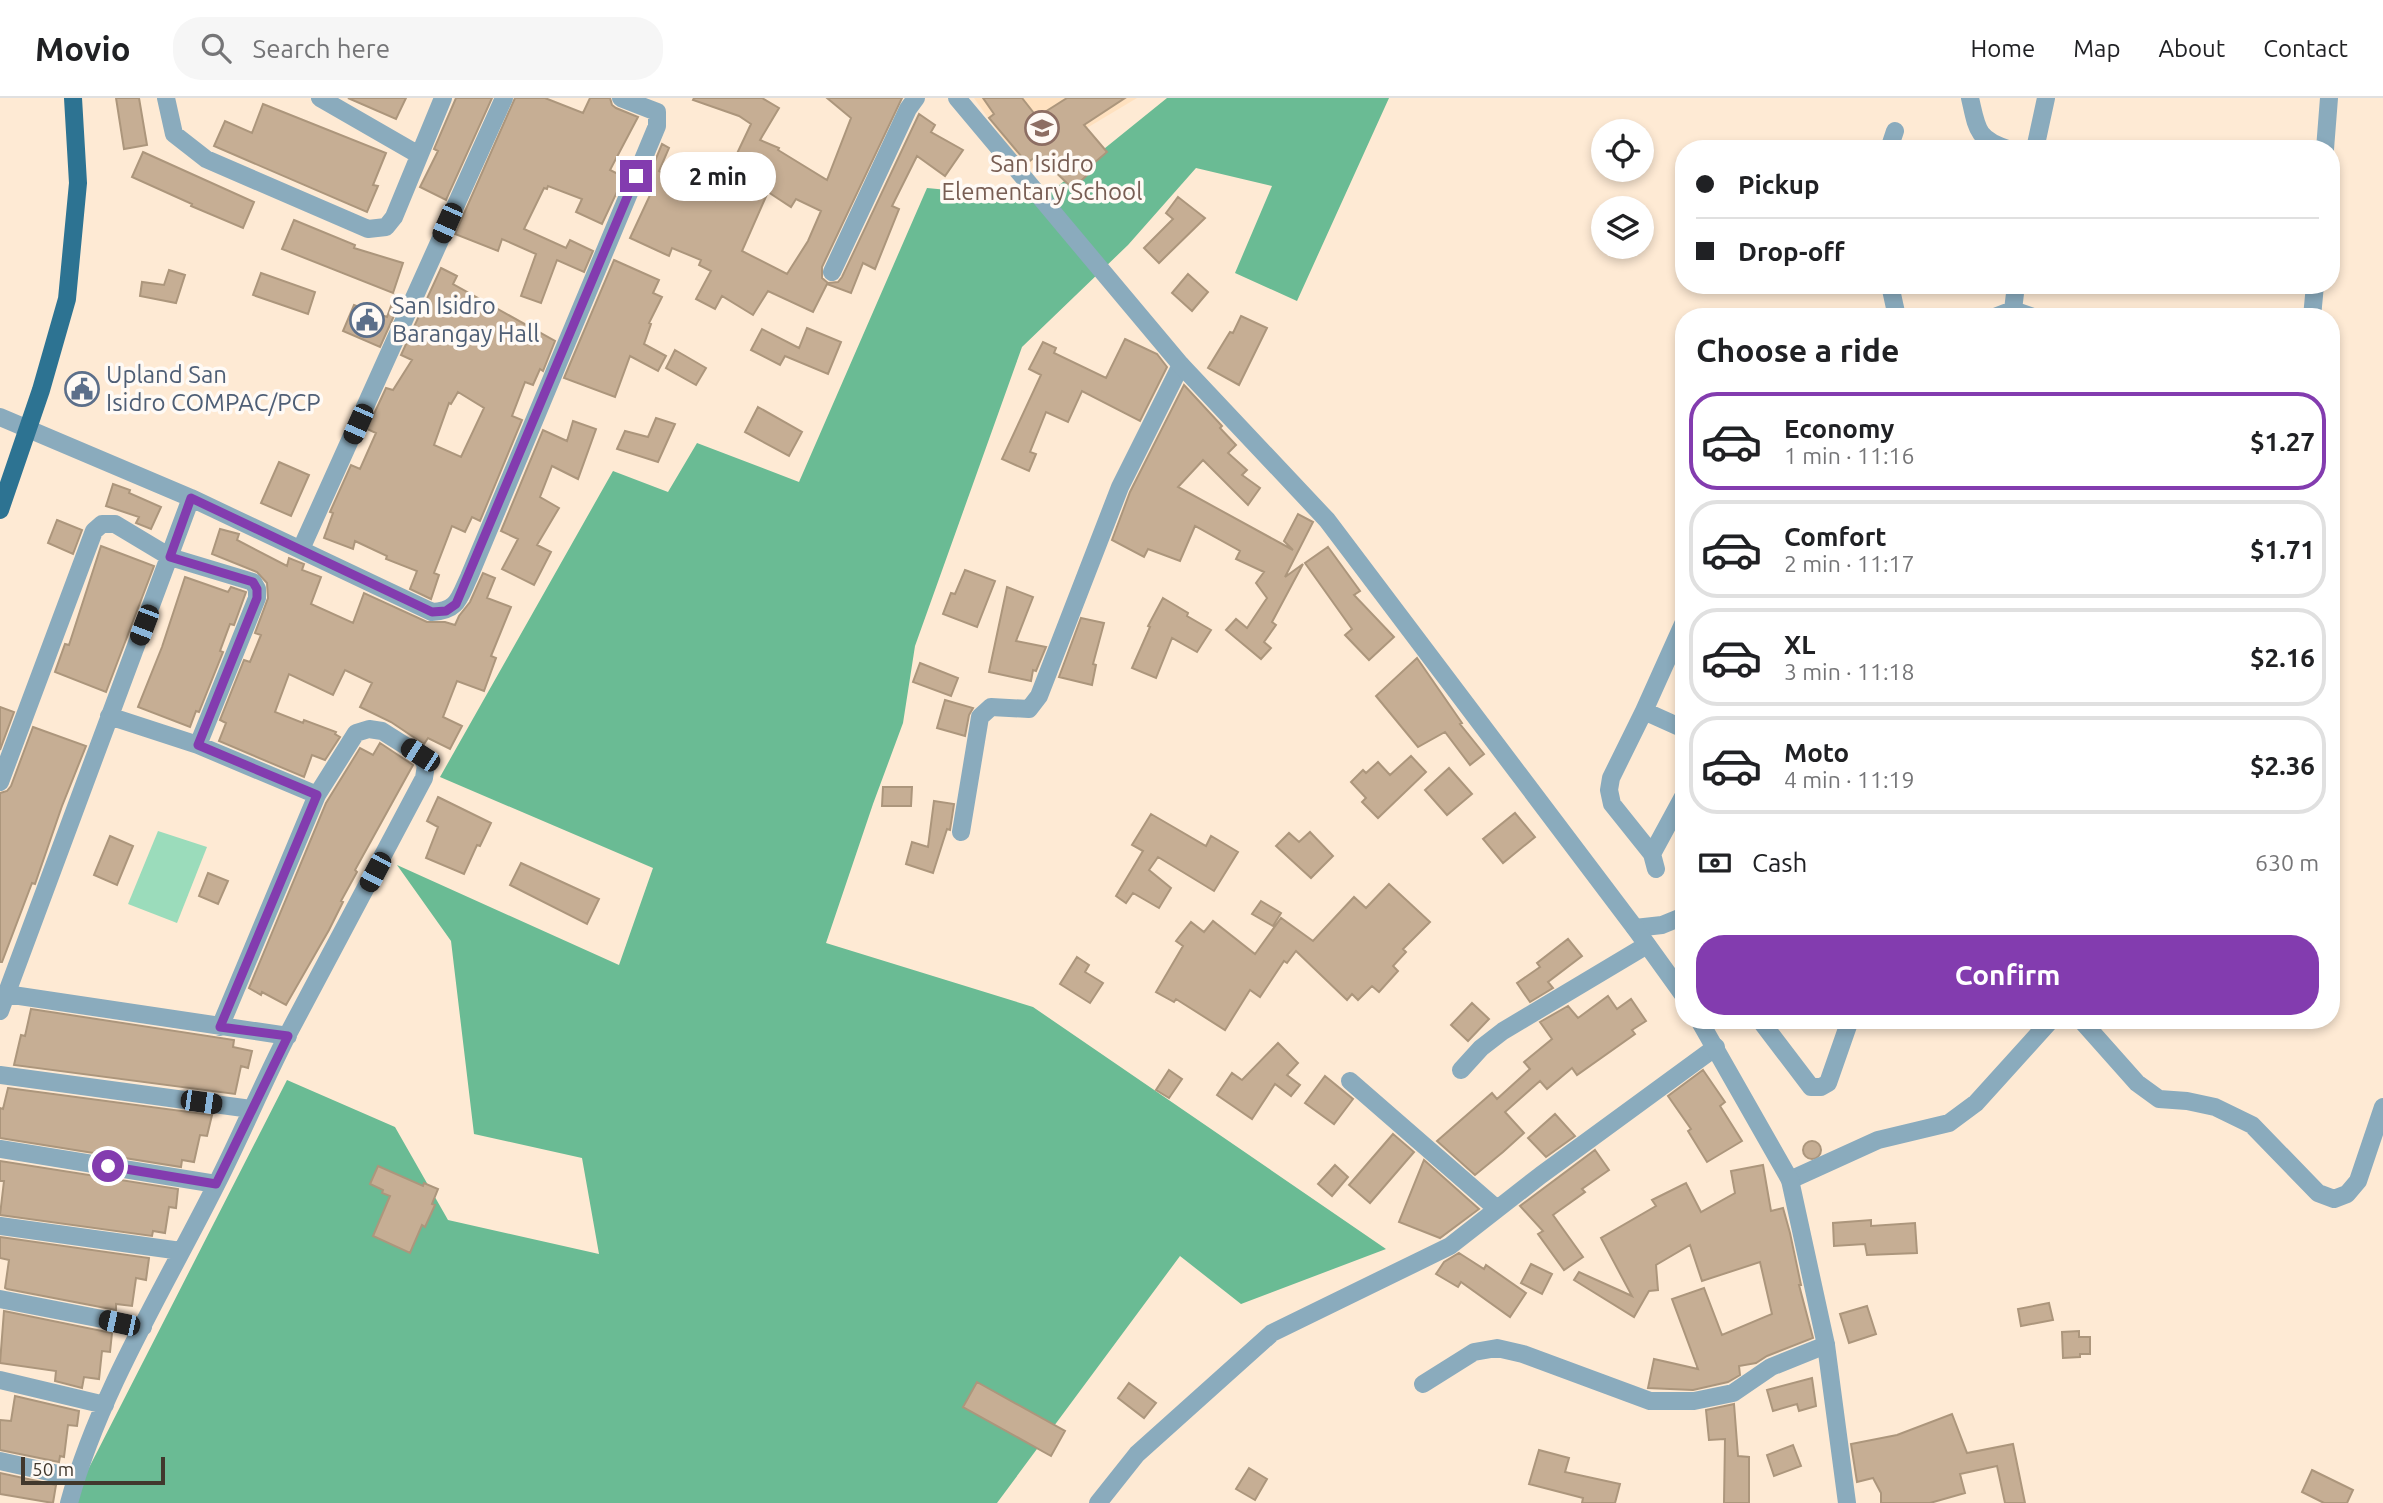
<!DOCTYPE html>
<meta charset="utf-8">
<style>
body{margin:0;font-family:Ubuntu,sans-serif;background:#f6f6f6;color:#202124;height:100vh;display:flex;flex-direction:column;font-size:26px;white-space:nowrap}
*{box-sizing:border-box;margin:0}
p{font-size:23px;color:#757577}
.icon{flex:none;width:38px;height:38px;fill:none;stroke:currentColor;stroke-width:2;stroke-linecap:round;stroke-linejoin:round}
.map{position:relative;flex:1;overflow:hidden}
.sheet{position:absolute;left:1675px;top:210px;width:665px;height:721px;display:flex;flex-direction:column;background:#fff;border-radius:28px;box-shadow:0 4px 10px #0003}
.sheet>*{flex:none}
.banner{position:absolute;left:1675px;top:42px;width:665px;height:154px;border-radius:28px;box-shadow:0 4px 10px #0003;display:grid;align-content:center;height:154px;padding:0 21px;background:#fff}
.controls{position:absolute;left:1591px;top:21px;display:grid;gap:14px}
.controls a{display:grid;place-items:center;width:63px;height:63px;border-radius:50%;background:#fff;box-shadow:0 4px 10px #0003;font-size:35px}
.scale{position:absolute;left:21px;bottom:18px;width:144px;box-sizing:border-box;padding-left:7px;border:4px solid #41382d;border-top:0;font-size:19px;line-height:24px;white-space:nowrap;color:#41382d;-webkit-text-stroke:5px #fffaf5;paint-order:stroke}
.end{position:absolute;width:32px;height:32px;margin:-16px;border:9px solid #833caf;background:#fff;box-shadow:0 0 0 4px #fff}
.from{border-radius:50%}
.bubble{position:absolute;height:49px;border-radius:24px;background:#fff;box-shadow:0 4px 10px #0003;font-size:23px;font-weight:600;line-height:49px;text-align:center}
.car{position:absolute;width:21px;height:42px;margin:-21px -10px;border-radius:9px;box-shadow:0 0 5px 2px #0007;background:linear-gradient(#222 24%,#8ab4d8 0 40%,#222 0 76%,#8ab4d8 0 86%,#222 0)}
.banner b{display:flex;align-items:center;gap:24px;height:66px;font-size:26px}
.banner b+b{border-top:2px solid #e0e0e0}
.banner i{width:18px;height:18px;background:#202124}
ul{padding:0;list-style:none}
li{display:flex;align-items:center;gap:21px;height:98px;margin:0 14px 10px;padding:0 7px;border:4px solid #e0e0e0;border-radius:28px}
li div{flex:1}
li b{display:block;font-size:26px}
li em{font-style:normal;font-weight:600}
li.on{border-color:#833caf}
li>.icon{width:63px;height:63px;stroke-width:1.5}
h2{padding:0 21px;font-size:32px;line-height:84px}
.pay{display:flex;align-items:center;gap:18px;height:77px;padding:0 21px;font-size:26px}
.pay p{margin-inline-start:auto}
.primary-button{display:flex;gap:14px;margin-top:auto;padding:14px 21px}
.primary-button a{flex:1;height:80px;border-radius:28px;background:#833caf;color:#fff;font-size:28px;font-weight:600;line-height:80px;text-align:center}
header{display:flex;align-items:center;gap:42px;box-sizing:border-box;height:98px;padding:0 35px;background:#fff;border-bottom:2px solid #e0e0e0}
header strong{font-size:33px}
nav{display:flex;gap:38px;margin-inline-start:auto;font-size:24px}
.search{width:490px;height:63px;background:#f6f6f6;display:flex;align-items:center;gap:18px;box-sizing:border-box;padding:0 24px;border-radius:28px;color:#757577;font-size:26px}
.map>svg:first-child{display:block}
</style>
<header>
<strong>Movio</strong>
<div class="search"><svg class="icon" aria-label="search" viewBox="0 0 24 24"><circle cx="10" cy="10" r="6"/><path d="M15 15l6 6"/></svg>Search here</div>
<nav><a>Home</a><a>Map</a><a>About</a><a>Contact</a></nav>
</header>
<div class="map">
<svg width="2383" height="1405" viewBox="0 0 2383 1405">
<rect width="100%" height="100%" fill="#feead4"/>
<path fill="#ffe1bf" d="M974 0H1137L1065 43 1027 75Z"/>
<path fill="#9bdcbb" d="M158 733 207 749 177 825 128 806Z"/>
<path fill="#6abb94" d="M1167 0H1389L1297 203 1235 175 1272 88 1196 70 1128 147 1022 249 915 548 903 625 873 706 826 845 1033 909 1386 1151 1241 1206 1180 1158 997 1405H71L287 982 395 1029 448 1122 599 1156 582 1060 474 1036 451 843 397 767 619 867 653 770 440 679 613 373 668 394 697 345 799 384 927 90 1042 101Z"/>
<path fill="#c6ae94" stroke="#ac967c" stroke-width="2" fill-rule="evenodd" d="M116 0H139L147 47 124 51Z
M348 0H406L396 21Z
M456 0H492L446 102 420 89 438 53 434 51Z
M515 0H545L583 15 590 0H610L612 7 616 10 638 19 610 72 624 79 602 126 576 114 582 101 548 88 547 91 544 90 524 131 566 150 570 142 593 153 584 174 557 162 541 205 521 198 536 156 502 141 498 153 455 136Z
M694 0H762L779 10 760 42 779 50 778 52 827 82 851 20 827 0H902L822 169V180L828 185 838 184 842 179 919 16 935 27 931 34 963 52 945 78 917 58 892 108 899 111 875 171 863 165 851 195 827 186 813 214 768 193 753 217 722 198 715 211 696 201 711 173 699 167 701 162 672 150 669 158 630 140 651 95 643 92 662 46 669 50 659 73 715 102 751 26 739 18 693 2ZM768 94 791 109 796 101 821 113 808 143 787 176 742 153Z
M983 0H1022L1037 19 1067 0H1125L1084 27 1107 54 1087 71 1090 74 1073 91 1038 57 1027 65 989 20 994 16Z
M263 6 386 55 373 87 378 88 367 114 214 48 225 23 252 35Z
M143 54 254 104 243 130 191 108 192 106 132 79Z
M1178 99 1205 120 1159 165 1144 150 1173 121 1166 115Z
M294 122 355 147 354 150 403 165 393 195 282 151Z
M614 162 659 182 653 195 662 199 649 225 651 226 644 246 666 258 658 273 630 258 615 299 564 280Z
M441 170 457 178 453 186 555 243 543 273 540 271 533 287 525 284 512 318 522 322 480 423 472 419 465 434 452 428 434 475 439 477 431 501 410 491 417 473 386 461 387 458 355 443 353 451 324 440 333 415 330 414 351 367 360 371 376 335 367 331 386 290 393 292 412 262 401 257ZM458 294 484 310 461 359 434 347 449 305 451 306Z
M169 172 185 177 176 205 140 198 142 184 164 187Z
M261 175 315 194 308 216 253 197Z
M1188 176 1208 194 1192 213 1172 195Z
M395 197 402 200 380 249 343 233 354 207 387 219Z
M1241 218 1267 230 1239 287 1208 270 1230 234 1233 235Z
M807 230 841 244 828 276 785 258 780 267 751 252 762 231 799 250Z
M1125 241 1157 256 1167 269 1140 323 1082 293 1068 324 1046 314 1030 354 1036 356 1029 373 1002 361 1041 277 1029 271 1043 244 1056 250 1054 255 1106 280Z
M675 252 706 270 696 287 666 270Z
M1184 287 1222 328 1220 330 1236 347 1228 355 1247 372 1242 377 1260 390 1248 407 1203 362 1178 389 1293 452 1284 443 1298 416 1313 424 1285 479 1303 466 1272 524 1276 527 1264 544 1271 550 1261 561 1226 532 1236 521 1247 530 1267 500 1256 485 1264 474 1236 461 1240 453 1195 428 1180 463 1148 451 1144 459 1112 442 1130 394Z
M758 309 802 334 789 358 745 334Z
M656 320 675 326 658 364 617 351 625 333 648 339Z
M573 323 596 331 578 381 552 368 540 399 559 410 537 447 551 454 534 487 502 471 518 441 501 433 543 332 567 343Z
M279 364 309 377 291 418 261 405Z
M113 386 130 392 129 395 161 409 151 431 136 425 139 419 106 408Z
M57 422 82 432 73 456 48 445Z
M220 431 239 436 237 442 287 468 289 460 304 466 302 472 321 479 311 506 353 525 364 495 427 524H445L455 527 459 518 470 504 483 475 495 480 487 500 511 509 491 558 496 560 484 593 457 583 443 619 462 628 450 651 428 640 424 646 391 624 360 609 372 585 345 572 333 597 289 576 275 614 303 625 304 622 336 634 335 636 340 639 325 662 312 657 304 679 219 643 226 625 220 622 244 562 250 564 261 537 255 535 268 500 267 485 257 474 212 456Z
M101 448 154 468 106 594 55 574 65 546 69 547Z
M1328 449 1360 493 1354 497 1394 539 1369 562 1345 537 1352 531 1305 465Z
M965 472 995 483 977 529 943 516 951 495 955 496Z
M185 479 228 494 231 489 246 494 234 527 230 526 220 553 223 554 199 614 196 613 190 629 138 609 162 549Z
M1007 489 1033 499 1016 543 1046 549 1036 573 1033 572 1031 583 989 574Z
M1163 500 1188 515 1187 518 1211 532 1197 554 1172 540 1156 580 1132 570 1150 529 1148 528Z
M1081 520 1104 525 1093 566 1096 567 1092 587 1059 579Z
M1417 560 1462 625 1460 626 1484 656 1470 667 1445 634 1418 649 1376 598Z
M920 565 958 580 951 598 913 584Z
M945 602 973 610 969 617 965 638 937 630Z
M0 609 14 614 0 652Z
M33 629 86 648 62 708 35 786 32 785 2 864H0V695L7 693 11 688Z
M380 645 413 667 355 772 357 774 341 803 343 804 329 832 286 907 262 894 261 897 249 890 326 705 360 650 373 657Z
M1411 658 1426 674 1378 720 1362 704 1366 700 1351 684 1363 672 1366 675 1378 664 1390 677Z
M1449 670 1472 696 1447 717 1425 692Z
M883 689H912L911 708H882Z
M438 699 491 725 480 748 477 747 464 776 426 760 438 729 427 723Z
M934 703 954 706 950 732 947 731 933 775 906 766 912 744 928 749Z
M1515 715 1535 739 1503 765 1483 741Z
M1151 716 1206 748 1211 738 1238 754 1214 793 1158 759 1149 772 1171 790 1159 810 1133 795 1126 805 1116 798 1143 753 1132 747Z
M1310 734 1333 758 1311 780 1276 748 1289 735 1299 744Z
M110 738 133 748 117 787 94 777Z
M521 765 599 801 587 826 510 787Z
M208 775 228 783 218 806 199 798Z
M1389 786 1430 824 1403 851 1406 854 1393 868 1398 873 1379 894 1372 888 1358 902 1352 896 1347 902 1296 853 1287 865 1284 863 1260 899 1250 892 1225 932 1176 901 1174 904 1156 894 1183 848 1176 843 1191 824 1204 834 1213 823 1255 856 1281 820 1313 843 1354 799 1366 810Z
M1261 803 1281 815 1273 828 1252 816Z
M1568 841 1582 858 1548 884 1553 890 1530 904 1517 885 1540 869 1537 865Z
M1077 859 1089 867 1085 874 1103 885 1090 905 1060 886Z
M1608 898 1617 911 1631 901 1646 923 1632 932 1635 936 1577 977 1572 970 1547 991 1540 983 1505 1014 1524 1035 1503 1054 1475 1077 1437 1043 1492 995 1497 1001 1530 971 1524 964 1552 941 1540 924 1568 908 1578 920Z
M1472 905 1489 921 1468 943 1451 927Z
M31 911 234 942 233 949 252 953 248 970 241 968 235 996 14 967 21 937 25 938Z
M1278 945 1298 965 1287 977 1300 987 1291 998 1275 986 1252 1021 1217 997 1232 975 1242 982Z
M1169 972 1182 981 1169 1000 1156 992Z
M1703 972 1725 1004 1720 1008 1742 1043 1707 1064 1688 1033 1691 1031 1668 998Z
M1325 978 1353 1001 1334 1026 1305 1005Z
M8 990 212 1017 207 1038 200 1037 194 1064 182 1062 181 1069 0 1040V1010L3 1011Z
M1555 1016 1575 1038 1546 1059 1528 1040Z
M1393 1036 1414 1054 1370 1105 1349 1087Z
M1803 1052a9 9 0 1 1 18 0a9 9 0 1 1-18 0Z
M1595 1052 1609 1072 1582 1091 1585 1094 1553 1117 1583 1159 1564 1172 1538 1136 1543 1133 1520 1108Z
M1424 1062 1479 1111 1440 1140 1399 1124Z
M0 1063 178 1091 176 1110 169 1109 165 1135 153 1133 152 1138 0 1117 4 1083H0Z
M1335 1067 1348 1079 1332 1098 1318 1086Z
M1763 1067 1771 1113 1783 1110 1790 1135 1801 1187H1799L1813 1240 1767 1258 1756 1265 1739 1268 1740 1277 1728 1284 1693 1292 1648 1290 1654 1261 1698 1271 1672 1201 1704 1190 1722 1237 1772 1216 1760 1164 1702 1183 1690 1147 1656 1167 1658 1192 1649 1193 1634 1219 1574 1182 1579 1174 1632 1198 1601 1140 1656 1108 1652 1102 1686 1085 1701 1114 1735 1095 1731 1073Z
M378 1068 423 1088 424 1085 438 1091 432 1106 435 1107 425 1129 422 1127 410 1155 373 1138 390 1098 382 1095 383 1092 370 1086Z
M1871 1122V1128L1915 1125 1917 1155 1867 1157 1865 1146 1834 1148 1833 1125Z
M0 1139 149 1160 146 1182 136 1180 132 1208 116 1206V1212L7 1191 5 1190 9 1162 0 1160Z
M1459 1155 1484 1171 1486 1167 1526 1195 1510 1219 1461 1184 1458 1189 1436 1176 1444 1164Z
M1531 1166 1552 1176 1542 1196 1521 1185Z
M2049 1205 2053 1222 2021 1228 2018 1211Z
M1867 1208 1876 1236 1849 1245 1840 1216Z
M4 1213 112 1235 110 1254 102 1253 99 1281 84 1279 82 1290 55 1283 56 1273 0 1265Z
M2079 1233V1239H2090V1256H2080V1259L2063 1260 2062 1234Z
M1812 1280 1816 1308 1799 1313 1797 1306 1773 1313 1767 1292Z
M977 1284 1065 1333 1051 1358 963 1309Z
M1129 1285 1156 1305 1144 1320 1118 1300Z
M15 1298 79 1313 77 1328 68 1327 64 1359 60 1358 59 1364 0 1352V1322L11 1323Z
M1734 1306 1738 1358 1749 1359V1405H1724L1725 1341 1709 1342 1706 1312Z
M1952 1316 1967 1355 2013 1346 2025 1405H2005L1997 1368 1960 1376 1965 1395 1930 1405H1881V1395L1873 1380 1857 1384 1851 1346 1897 1337Z
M1793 1347 1801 1368 1774 1378 1767 1357Z
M1539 1352 1569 1360 1565 1374 1620 1386 1615 1405H1582L1583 1400 1529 1386Z
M1249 1370 1267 1381 1255 1402 1236 1391Z
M2312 1372 2353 1392 2347 1405H2324L2302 1394Z
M0 1375 56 1387 53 1405 0 1396Z"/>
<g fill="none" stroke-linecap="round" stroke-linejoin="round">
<path stroke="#8aabbd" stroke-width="18" d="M166 0 174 36 206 61 368 131 386 129 394 119 443 0
M320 0 419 57
M1970 0C1977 30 1976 41 2008 51
M1889 51 1895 33
M2035 51 2046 0
M2325 51 2329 0
M832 174 908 11 916 0
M1890 187 1897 219
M2013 212 2016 187
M1995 219 2013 212 2033 219
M2312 219 2315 187
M0 319 191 400 432 514C458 513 459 500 469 479L657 28V14L621 0
M301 451 504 0
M1644 613 1684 631
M109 618 198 647 317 697
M0 684 94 433 102 426H115L170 459 253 484 257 491V500L198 647
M961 734 980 619 991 609 1029 611 1039 598 1120 389 1181 267
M1652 756 1684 697
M1656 771 1652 756 1612 706 1609 692 1611 680 1644 613 1684 524
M1635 830 1662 827 1684 818
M6 896 288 938
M0 913 191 400
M1760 922 1811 989H1821L1828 985 1850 922
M2081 922 2137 985 2159 1001 2187 1003 2215 1009 2252 1027 2318 1095 2334 1101 2347 1096 2358 1083 2383 1009
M1461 972 1481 950 1503 933 1647 847
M0 977 251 1011
M1350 983 1497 1111
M0 1051 216 1086
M1790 1082 1878 1042 1949 1025 1976 1005 2051 922
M0 1128 181 1153
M0 1201 143 1229
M0 1282 105 1307
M1423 1286 1474 1254 1497 1250 1523 1256 1650 1303H1694L1733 1295 1771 1269 1826 1247
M0 1363 76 1380
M69 1405C99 1295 165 1189 216 1087 241 1038 262 987 287 938 332 852 379 766 424 680L426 667 420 657 382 633 369 631 356 635 317 697 220 929
M1098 1405 1137 1356 1272 1235 1450 1148 1541 1077 1716 949"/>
<path stroke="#8aabbd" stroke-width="18" d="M957 0 1181 267 1327 422 1635 830 1684 898
M1699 922 1790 1082 1826 1247 1847 1405"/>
<path stroke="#2d7392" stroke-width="18" d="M0 412 41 292 67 201 78 85 73 0"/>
</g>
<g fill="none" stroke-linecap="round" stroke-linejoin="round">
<path stroke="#833caf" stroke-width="9" d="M108 1068 216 1086 288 938 220 929 317 697 198 647 257 500V491L253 484 170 459 191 400 432 514 446 513 456 506 636 78"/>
</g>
<defs>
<g id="school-ring" transform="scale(1.75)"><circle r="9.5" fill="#fffaf5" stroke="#8d6e63" stroke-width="1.5"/><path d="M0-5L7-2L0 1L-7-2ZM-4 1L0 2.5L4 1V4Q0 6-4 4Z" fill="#8d6e63"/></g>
<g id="civic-ring" transform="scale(1.75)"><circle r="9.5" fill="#fffaf5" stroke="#5c6f8a" stroke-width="1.5"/><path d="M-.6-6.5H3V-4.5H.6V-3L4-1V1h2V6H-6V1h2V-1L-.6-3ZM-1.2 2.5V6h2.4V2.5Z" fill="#5c6f8a"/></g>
</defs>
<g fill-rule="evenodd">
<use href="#school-ring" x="1042" y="30"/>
<use href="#civic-ring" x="367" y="222"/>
<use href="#civic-ring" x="82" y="291"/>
</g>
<g text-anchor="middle" stroke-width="7" stroke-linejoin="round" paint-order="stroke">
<g font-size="24" fill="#785e54" stroke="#fffaf5">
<text x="1042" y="74">San Isidro<tspan x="1042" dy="28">Elementary School</tspan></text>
</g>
<g font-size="24" fill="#4e5e75" stroke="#fffaf5" text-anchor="start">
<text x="392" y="216">San Isidro<tspan x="392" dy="28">Barangay Hall</tspan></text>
<text x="106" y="285">Upland San<tspan x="106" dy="28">Isidro COMPAC/PCP</tspan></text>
</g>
</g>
</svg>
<div class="controls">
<a><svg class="icon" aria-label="locate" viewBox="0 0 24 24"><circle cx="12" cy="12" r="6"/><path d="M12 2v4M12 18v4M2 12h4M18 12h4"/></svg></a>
<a><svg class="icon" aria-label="layers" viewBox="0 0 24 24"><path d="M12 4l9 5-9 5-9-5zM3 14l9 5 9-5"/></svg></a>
</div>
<div class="scale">50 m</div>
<i class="end from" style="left:108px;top:1068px"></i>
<i class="end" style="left:636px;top:78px"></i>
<div class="bubble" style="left:660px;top:54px;width:116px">2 min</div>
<i class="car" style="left:447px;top:125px;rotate:204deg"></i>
<i class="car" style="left:358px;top:326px;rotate:204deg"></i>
<i class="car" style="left:144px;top:527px;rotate:201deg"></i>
<i class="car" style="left:420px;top:657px;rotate:303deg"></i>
<i class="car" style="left:375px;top:774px;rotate:208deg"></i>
<i class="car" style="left:201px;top:1004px;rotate:98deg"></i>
<i class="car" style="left:119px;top:1225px;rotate:282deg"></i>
<div class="banner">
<b><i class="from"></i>Pickup</b>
<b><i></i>Drop-off</b>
</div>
<section class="sheet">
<h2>Choose a ride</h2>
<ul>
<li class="on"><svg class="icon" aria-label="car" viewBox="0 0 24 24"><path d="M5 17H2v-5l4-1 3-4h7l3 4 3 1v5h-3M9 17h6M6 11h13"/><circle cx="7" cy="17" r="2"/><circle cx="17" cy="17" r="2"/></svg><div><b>Economy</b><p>1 min · 11:16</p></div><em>$1.27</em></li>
<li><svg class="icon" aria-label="car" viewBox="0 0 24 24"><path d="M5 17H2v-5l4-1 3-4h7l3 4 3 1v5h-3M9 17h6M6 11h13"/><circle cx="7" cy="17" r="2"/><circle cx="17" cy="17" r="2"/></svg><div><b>Comfort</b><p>2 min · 11:17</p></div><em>$1.71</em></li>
<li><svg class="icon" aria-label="car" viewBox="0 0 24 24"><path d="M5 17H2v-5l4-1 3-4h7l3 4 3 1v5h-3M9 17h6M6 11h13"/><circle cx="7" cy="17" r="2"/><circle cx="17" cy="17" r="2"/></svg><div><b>XL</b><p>3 min · 11:18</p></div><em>$2.16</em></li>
<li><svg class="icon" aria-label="car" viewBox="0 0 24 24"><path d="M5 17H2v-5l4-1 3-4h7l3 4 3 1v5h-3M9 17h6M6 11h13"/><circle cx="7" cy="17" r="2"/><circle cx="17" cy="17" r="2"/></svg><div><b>Moto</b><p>4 min · 11:19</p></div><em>$2.36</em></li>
</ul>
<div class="pay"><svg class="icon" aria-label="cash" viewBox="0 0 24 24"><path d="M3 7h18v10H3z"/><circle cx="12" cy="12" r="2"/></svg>Cash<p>630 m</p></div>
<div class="primary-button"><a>Confirm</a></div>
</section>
</div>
